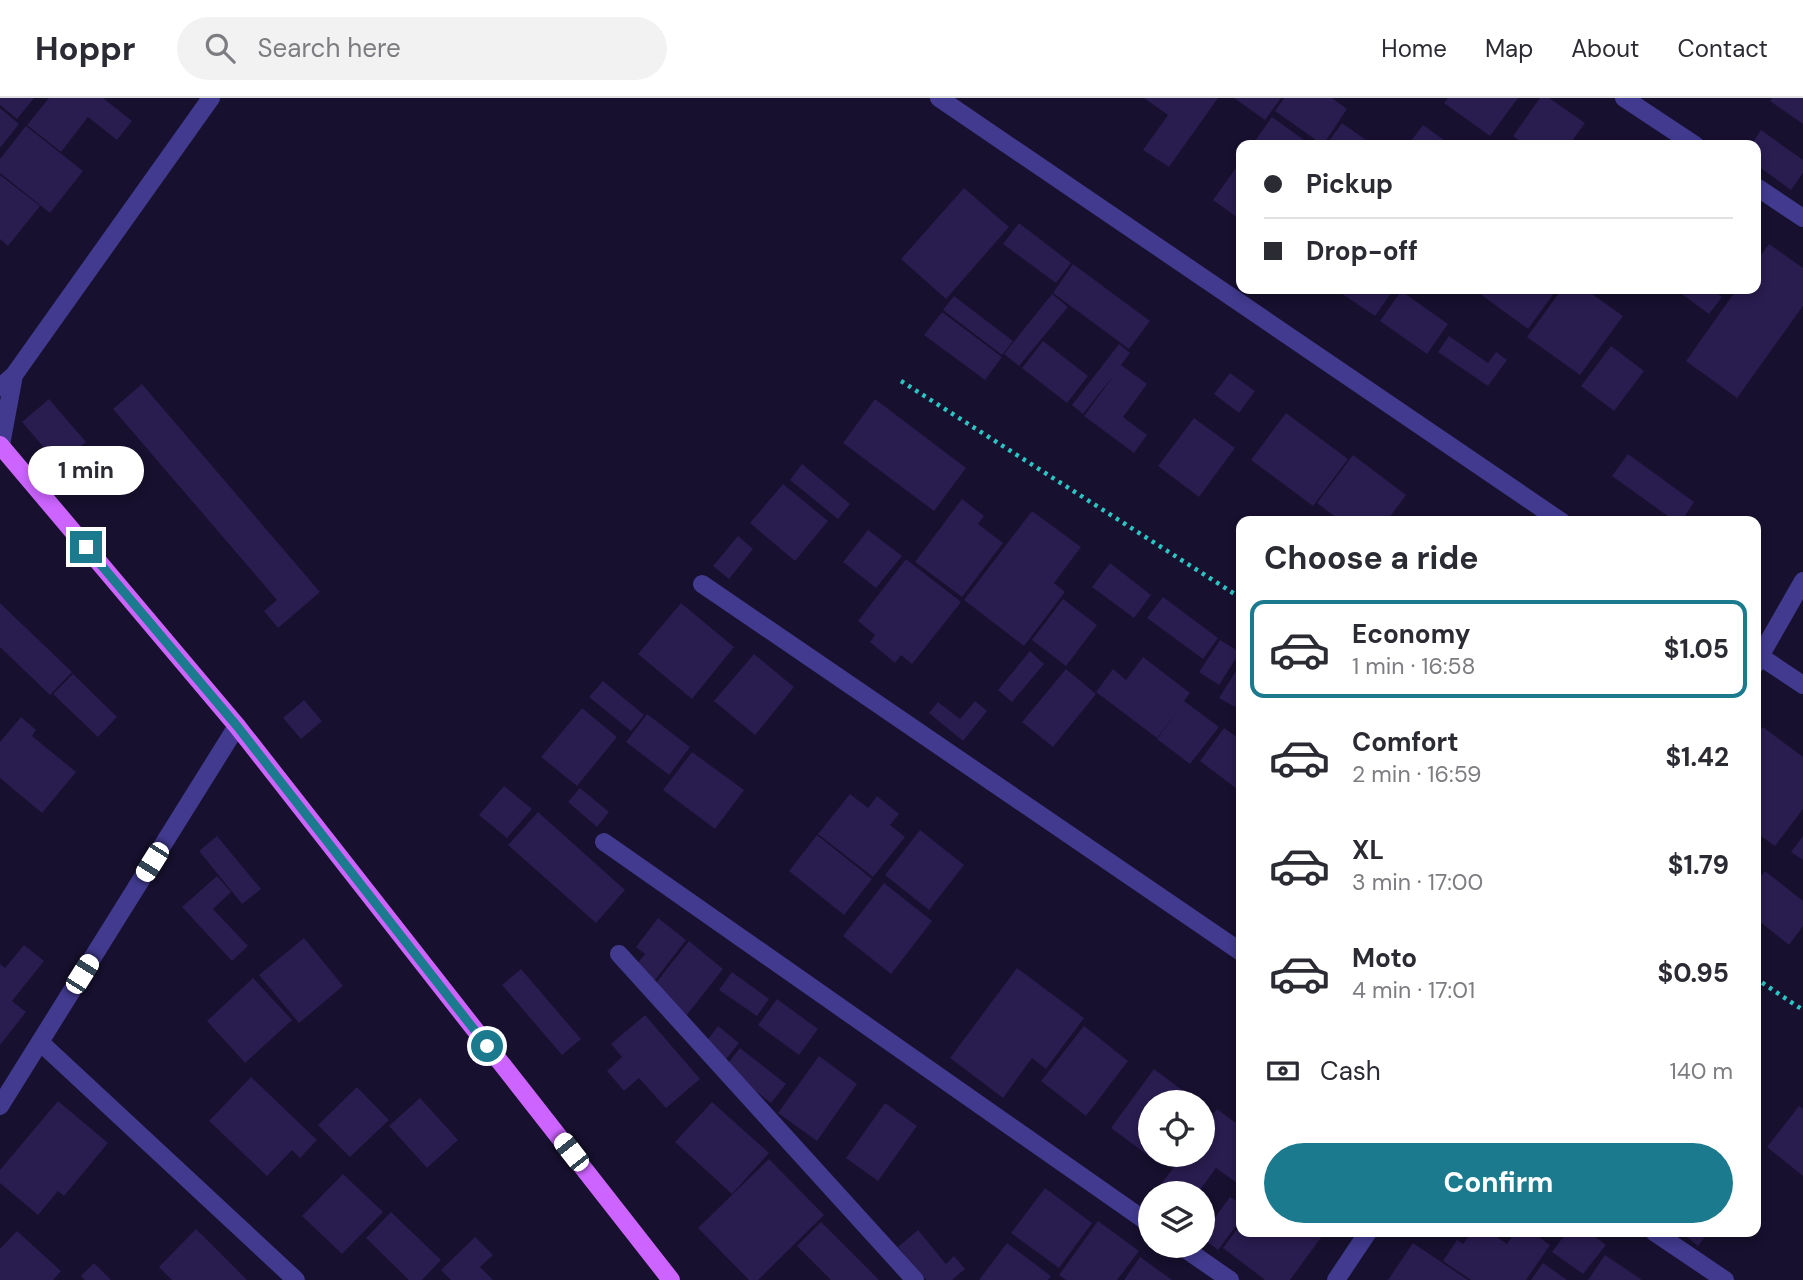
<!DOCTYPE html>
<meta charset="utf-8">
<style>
body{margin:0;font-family:"DM Sans",sans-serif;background:#f2f2f3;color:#2b2b33;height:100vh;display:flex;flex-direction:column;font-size:26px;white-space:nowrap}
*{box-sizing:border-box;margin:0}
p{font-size:23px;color:#7c7c81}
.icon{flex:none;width:38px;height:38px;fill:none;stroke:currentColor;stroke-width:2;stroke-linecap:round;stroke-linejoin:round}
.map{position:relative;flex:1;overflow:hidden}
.sheet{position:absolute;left:1236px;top:418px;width:525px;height:721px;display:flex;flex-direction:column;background:#fff;border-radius:14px;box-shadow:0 4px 10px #0003}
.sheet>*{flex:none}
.top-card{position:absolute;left:1236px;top:42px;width:525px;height:154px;border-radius:14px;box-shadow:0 4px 10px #0003;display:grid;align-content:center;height:154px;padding:0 28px;background:#fff}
.fabs{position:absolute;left:1138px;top:992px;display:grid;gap:14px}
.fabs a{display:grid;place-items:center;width:77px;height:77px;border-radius:50%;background:#fff;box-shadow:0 4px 10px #0003;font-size:35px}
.end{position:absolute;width:32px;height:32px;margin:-16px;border:9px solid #1c7a8f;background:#fff;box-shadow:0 0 0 4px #fff}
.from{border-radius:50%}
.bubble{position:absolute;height:49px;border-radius:24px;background:#fff;box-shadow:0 4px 10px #0003;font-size:23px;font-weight:700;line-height:49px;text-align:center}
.car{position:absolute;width:21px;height:42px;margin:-21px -10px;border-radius:9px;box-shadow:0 0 5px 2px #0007;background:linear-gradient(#fff 24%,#345 0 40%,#fff 0 76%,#345 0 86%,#fff 0)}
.top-card b{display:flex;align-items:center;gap:24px;height:66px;font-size:26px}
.top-card b+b{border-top:2px solid #e1e1e2}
.top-card i{width:18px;height:18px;background:#2b2b33}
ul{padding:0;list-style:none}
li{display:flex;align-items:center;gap:21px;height:98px;margin:0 14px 10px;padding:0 14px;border:4px solid transparent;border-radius:14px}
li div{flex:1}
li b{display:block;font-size:26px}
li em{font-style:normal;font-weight:700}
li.current{border-color:#1c7a8f}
li>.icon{width:63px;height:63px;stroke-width:1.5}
h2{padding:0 28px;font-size:32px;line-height:84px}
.pay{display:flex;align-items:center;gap:18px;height:77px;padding:0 28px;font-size:26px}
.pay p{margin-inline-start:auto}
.action{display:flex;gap:14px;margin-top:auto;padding:14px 28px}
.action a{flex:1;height:80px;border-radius:42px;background:#1c7a8f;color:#fff;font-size:28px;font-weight:700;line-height:80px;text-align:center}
header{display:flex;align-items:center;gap:42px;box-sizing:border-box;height:98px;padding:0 35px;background:#fff;border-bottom:2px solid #e1e1e2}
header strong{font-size:33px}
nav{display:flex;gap:38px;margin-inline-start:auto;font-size:24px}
.search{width:490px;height:63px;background:#f2f2f3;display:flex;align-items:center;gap:18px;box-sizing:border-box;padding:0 24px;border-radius:38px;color:#7c7c81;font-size:26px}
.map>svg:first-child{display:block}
</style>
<header>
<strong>Hoppr</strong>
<div class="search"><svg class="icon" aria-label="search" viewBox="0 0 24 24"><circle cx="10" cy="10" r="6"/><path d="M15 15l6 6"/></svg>Search here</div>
<nav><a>Home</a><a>Map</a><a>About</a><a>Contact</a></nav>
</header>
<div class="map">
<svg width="1803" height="1182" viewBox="0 0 1803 1182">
<rect width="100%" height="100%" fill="#17102e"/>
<path fill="#291c4f" d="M0 0H34L17 21 0 7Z
M49 0H103L132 23 117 42 88 19 61 54 27 27Z
M1144 0H1218L1169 69 1143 52 1168 17Z
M1234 0H1281L1265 22Z
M1284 0H1332L1347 11 1323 47 1275 13Z
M1448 0H1518L1490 38 1444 5Z
M1540 0H1549L1585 25 1569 47H1525L1513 38Z
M1772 0H1803V26L1770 3Z
M0 10 19 26 0 50Z
M1272 19 1311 47H1252Z
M1342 25 1373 47H1326Z
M1423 27 1451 47H1408Z
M26 28 83 73 50 115 0 75V61Z
M1761 32 1803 62V75L1791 92 1755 66V47H1751Z
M1241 63V89L1235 97 1241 101V122L1213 102Z
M0 77 40 108 8 148 0 141Z
M964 90 1009 129 946 201 901 161Z
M1019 125 1071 165 1056 185 1003 146Z
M1769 146 1803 170V208L1737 300 1686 263 1737 191H1755V165Z
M1073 166 1150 223 1129 251 1053 195Z
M1335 191H1394L1375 218Z
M1478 191H1557L1528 231 1476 193Z
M1562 191H1585L1623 218 1580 277 1527 239Z
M1675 191H1711L1722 199 1709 216Z
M1401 193 1448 226 1427 256 1380 223Z
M1052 196 1068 209 1019 268 1004 256Z
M954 198 1013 243 1002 257 943 212Z
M942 214 1002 259 985 282 924 237Z
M1449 238 1488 265 1496 254 1507 262 1488 288 1438 254Z
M1043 243 1088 278 1067 305 1022 270Z
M1119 246 1130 255 1121 267 1147 286 1123 319 1147 337 1134 355 1084 318 1117 273 1083 316 1072 307Z
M1611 248 1644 273 1614 313 1581 288Z
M1230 275 1255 293 1239 315 1214 296Z
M142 286 320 494 278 530 264 513 277 502 113 311Z
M49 301 86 344 59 367 22 324Z
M875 301 966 370 934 413 843 345Z
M1286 315 1348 361 1313 408 1251 362Z
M1194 320 1235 350 1199 399 1158 368Z
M1628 356 1694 404 1681 424H1676L1612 378Z
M1353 357 1406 397 1386 424H1342L1317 405Z
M802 366 850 406 838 421 790 382Z
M783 386 828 423 795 463 750 425Z
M962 401 984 418 978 426 1003 445 962 499 915 464Z
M1032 413 1081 449 1054 485 1065 494 1024 548 964 502Z
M868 432 902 458 876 490 843 464Z
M738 438 753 451 729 481 713 468Z
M906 461 961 504 912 566 901 557 895 565 870 544 875 537 858 523Z
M1110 465 1151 497 1134 520 1092 489Z
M1163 499 1218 540 1203 561 1147 520Z
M1063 501 1097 527 1066 568 1032 542Z
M0 505 72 574 50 597 0 549Z
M681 505 734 549 692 601 638 556Z
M1220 542 1240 554 1219 587 1199 574Z
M1030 553 1044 566 1012 604 998 592Z
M754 556 794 589 755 637 714 603Z
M1143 559 1190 595 1184 603 1219 629 1190 666 1157 641 1177 614 1157 640 1096 594 1113 571 1126 582Z
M1241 565V599L1235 609 1219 600Z
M1066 571 1096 596 1053 649 1022 624Z
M73 576 117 619 98 639 53 596Z
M603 583 644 617 631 633 589 599Z
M304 602 322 623 301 641 283 620Z
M975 603 987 613 963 643 929 615 938 604 960 621Z
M582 610 617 639 577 688 541 659Z
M647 616 690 649 669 677 626 644Z
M21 619 36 632 32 638 76 674 42 715 0 680V644Z
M1763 629 1803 659V711L1775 748 1755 734V638Z
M1224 630 1241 642V694L1200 663Z
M692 654 744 692 715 731 663 692Z
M504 688 532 711 507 740 479 717Z
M580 690 609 714 597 729 568 704Z
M850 696 868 710 877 698 899 716 890 727 905 739 873 779 818 736Z
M538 714 625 792 596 825 508 747Z
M920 732 964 767 929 812 885 777Z
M817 737 872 781 844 817 789 773Z
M217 738 261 791 242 806 199 753Z
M1803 738V762L1791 754Z
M1765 773 1803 803V828L1789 847 1755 820V785Z
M217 778 231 794 213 811 248 848 232 863 182 809Z
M884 785 932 823 891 876 843 838Z
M658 820 686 842 655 882 636 867 645 856 636 849Z
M304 840 343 888 299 925 259 877Z
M689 843 723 871 686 918 651 891Z
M24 847 44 863 12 903 26 914 0 947V866L5 870Z
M1017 870 1084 920 1046 971 1032 960 1003 1000 950 960Z
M521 871 581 941 562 957 502 887Z
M732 874 769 901 757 918 719 892Z
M253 880 292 922 245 965 207 923Z
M777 901 818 931 799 957 758 927Z
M645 917 700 981 666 1010 639 980 624 993 607 973 622 959 611 946Z
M718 928 739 945 726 961 706 944Z
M1084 928 1128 963 1086 1018 1041 983Z
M740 950 786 986 771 1005 725 969Z
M819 958 857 986 817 1043 778 1015Z
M1154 971 1198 1004H1150V1057H1169L1161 1067 1111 1030Z
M251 979 317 1042 300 1060 292 1052 267 1078 209 1023Z
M357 989 389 1022 350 1059 318 1027Z
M420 1000 458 1042 427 1070 389 1028Z
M58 1003 108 1045 64 1098 58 1093 38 1117 0 1085V1072Z
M712 1004 769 1055 732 1096 675 1044Z
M885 1005 917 1028 878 1083 846 1060Z
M1799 1008 1803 1011V1078L1767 1049Z
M1217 1011 1241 1029V1088L1216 1070 1197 1096H1157L1155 1094 1183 1057H1202V1031Z
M769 1061 824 1117 758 1182H749L698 1130Z
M343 1076 383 1114 342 1156 302 1118Z
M1045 1090 1092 1125 1059 1170 1011 1135Z
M1230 1099 1241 1106V1121L1218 1152 1202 1140V1137Z
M391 1114 441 1162 422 1182H409L366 1140Z
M1098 1123 1139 1153 1117 1182H1066L1059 1177Z
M821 1124 879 1182H831L797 1148Z
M1241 1126V1134H1325L1290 1182H1265L1223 1150Z
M196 1131 247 1182H172L159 1169Z
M918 1132 946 1166 954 1158 965 1171 952 1182H926L898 1149Z
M17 1133 61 1173 53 1182H0V1151Z
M1472 1134H1490L1507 1146 1515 1134H1532L1550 1147 1526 1182H1471L1443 1163 1457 1142 1463 1146Z
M1567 1134H1589L1606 1147 1583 1176 1552 1154Z
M1681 1134H1709L1698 1148Z
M475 1139 493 1157 480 1169 493 1182H451L441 1172Z
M1007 1145 1051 1178 1048 1182H979Z
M1413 1145 1468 1182H1388Z
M1605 1157 1642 1182H1588Z
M1140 1159 1172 1182H1124Z
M94 1165 111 1182H85L81 1178Z
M1543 1165 1567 1182H1531Z"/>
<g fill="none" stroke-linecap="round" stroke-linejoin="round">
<path stroke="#2bc5c3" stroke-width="4.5" stroke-dasharray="3.5 5" stroke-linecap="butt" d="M901 283 1241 500
M1755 880 1803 912"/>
<path stroke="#413a8e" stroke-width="18" d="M939 0 1562 424
M1624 0 1695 47
M1755 88 1803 120
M0 289 14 277 211 0
M0 352 14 277
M702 486 1241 854
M1755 555 1803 587
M1755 567 1803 483
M604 744 1150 1126
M619 856 915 1182
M40 944 296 1182
M0 1008 237 628
M1654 1134 1725 1182
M1181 1148 1230 1182
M1336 1182 1368 1134"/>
<path stroke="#cd64ff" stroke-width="18" d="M0 347 237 628 671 1182"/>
</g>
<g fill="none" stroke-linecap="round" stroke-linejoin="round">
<path stroke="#1c7a8f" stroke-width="9" d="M86 449 237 628 487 948"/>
</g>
</svg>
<div class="fabs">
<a><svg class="icon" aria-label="locate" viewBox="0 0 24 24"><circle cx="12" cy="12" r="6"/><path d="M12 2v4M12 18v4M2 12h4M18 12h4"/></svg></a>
<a><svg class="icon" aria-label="layers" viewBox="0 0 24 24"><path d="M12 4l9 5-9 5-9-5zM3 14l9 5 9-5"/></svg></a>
</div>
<i class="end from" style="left:487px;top:948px"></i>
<i class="end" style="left:86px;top:449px"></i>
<div class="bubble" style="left:28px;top:348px;width:116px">1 min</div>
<i class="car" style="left:152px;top:764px;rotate:212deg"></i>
<i class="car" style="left:82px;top:876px;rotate:32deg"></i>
<i class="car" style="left:571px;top:1054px;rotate:322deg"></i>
<div class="top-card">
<b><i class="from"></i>Pickup</b>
<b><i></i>Drop-off</b>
</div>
<section class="sheet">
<h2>Choose a ride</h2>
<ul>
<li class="current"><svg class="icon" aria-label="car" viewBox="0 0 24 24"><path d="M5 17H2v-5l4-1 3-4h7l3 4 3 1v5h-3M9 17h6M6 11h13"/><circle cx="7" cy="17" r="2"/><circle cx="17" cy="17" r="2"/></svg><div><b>Economy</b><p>1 min · 16:58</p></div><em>$1.05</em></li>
<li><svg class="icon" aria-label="car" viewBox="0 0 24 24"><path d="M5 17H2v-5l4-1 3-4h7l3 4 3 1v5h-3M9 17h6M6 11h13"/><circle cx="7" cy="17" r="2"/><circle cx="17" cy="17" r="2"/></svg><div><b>Comfort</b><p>2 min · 16:59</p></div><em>$1.42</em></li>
<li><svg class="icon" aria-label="car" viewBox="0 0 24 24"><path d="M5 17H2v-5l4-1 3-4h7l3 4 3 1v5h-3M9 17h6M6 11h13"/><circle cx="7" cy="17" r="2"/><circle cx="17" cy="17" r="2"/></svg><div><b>XL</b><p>3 min · 17:00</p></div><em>$1.79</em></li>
<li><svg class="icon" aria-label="car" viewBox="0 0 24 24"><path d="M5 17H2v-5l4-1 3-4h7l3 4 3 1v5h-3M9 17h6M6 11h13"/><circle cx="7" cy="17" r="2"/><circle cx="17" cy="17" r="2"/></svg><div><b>Moto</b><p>4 min · 17:01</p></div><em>$0.95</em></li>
</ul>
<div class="pay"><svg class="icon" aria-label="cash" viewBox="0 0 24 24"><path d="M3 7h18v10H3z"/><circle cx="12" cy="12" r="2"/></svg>Cash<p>140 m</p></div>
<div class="action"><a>Confirm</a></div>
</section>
</div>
